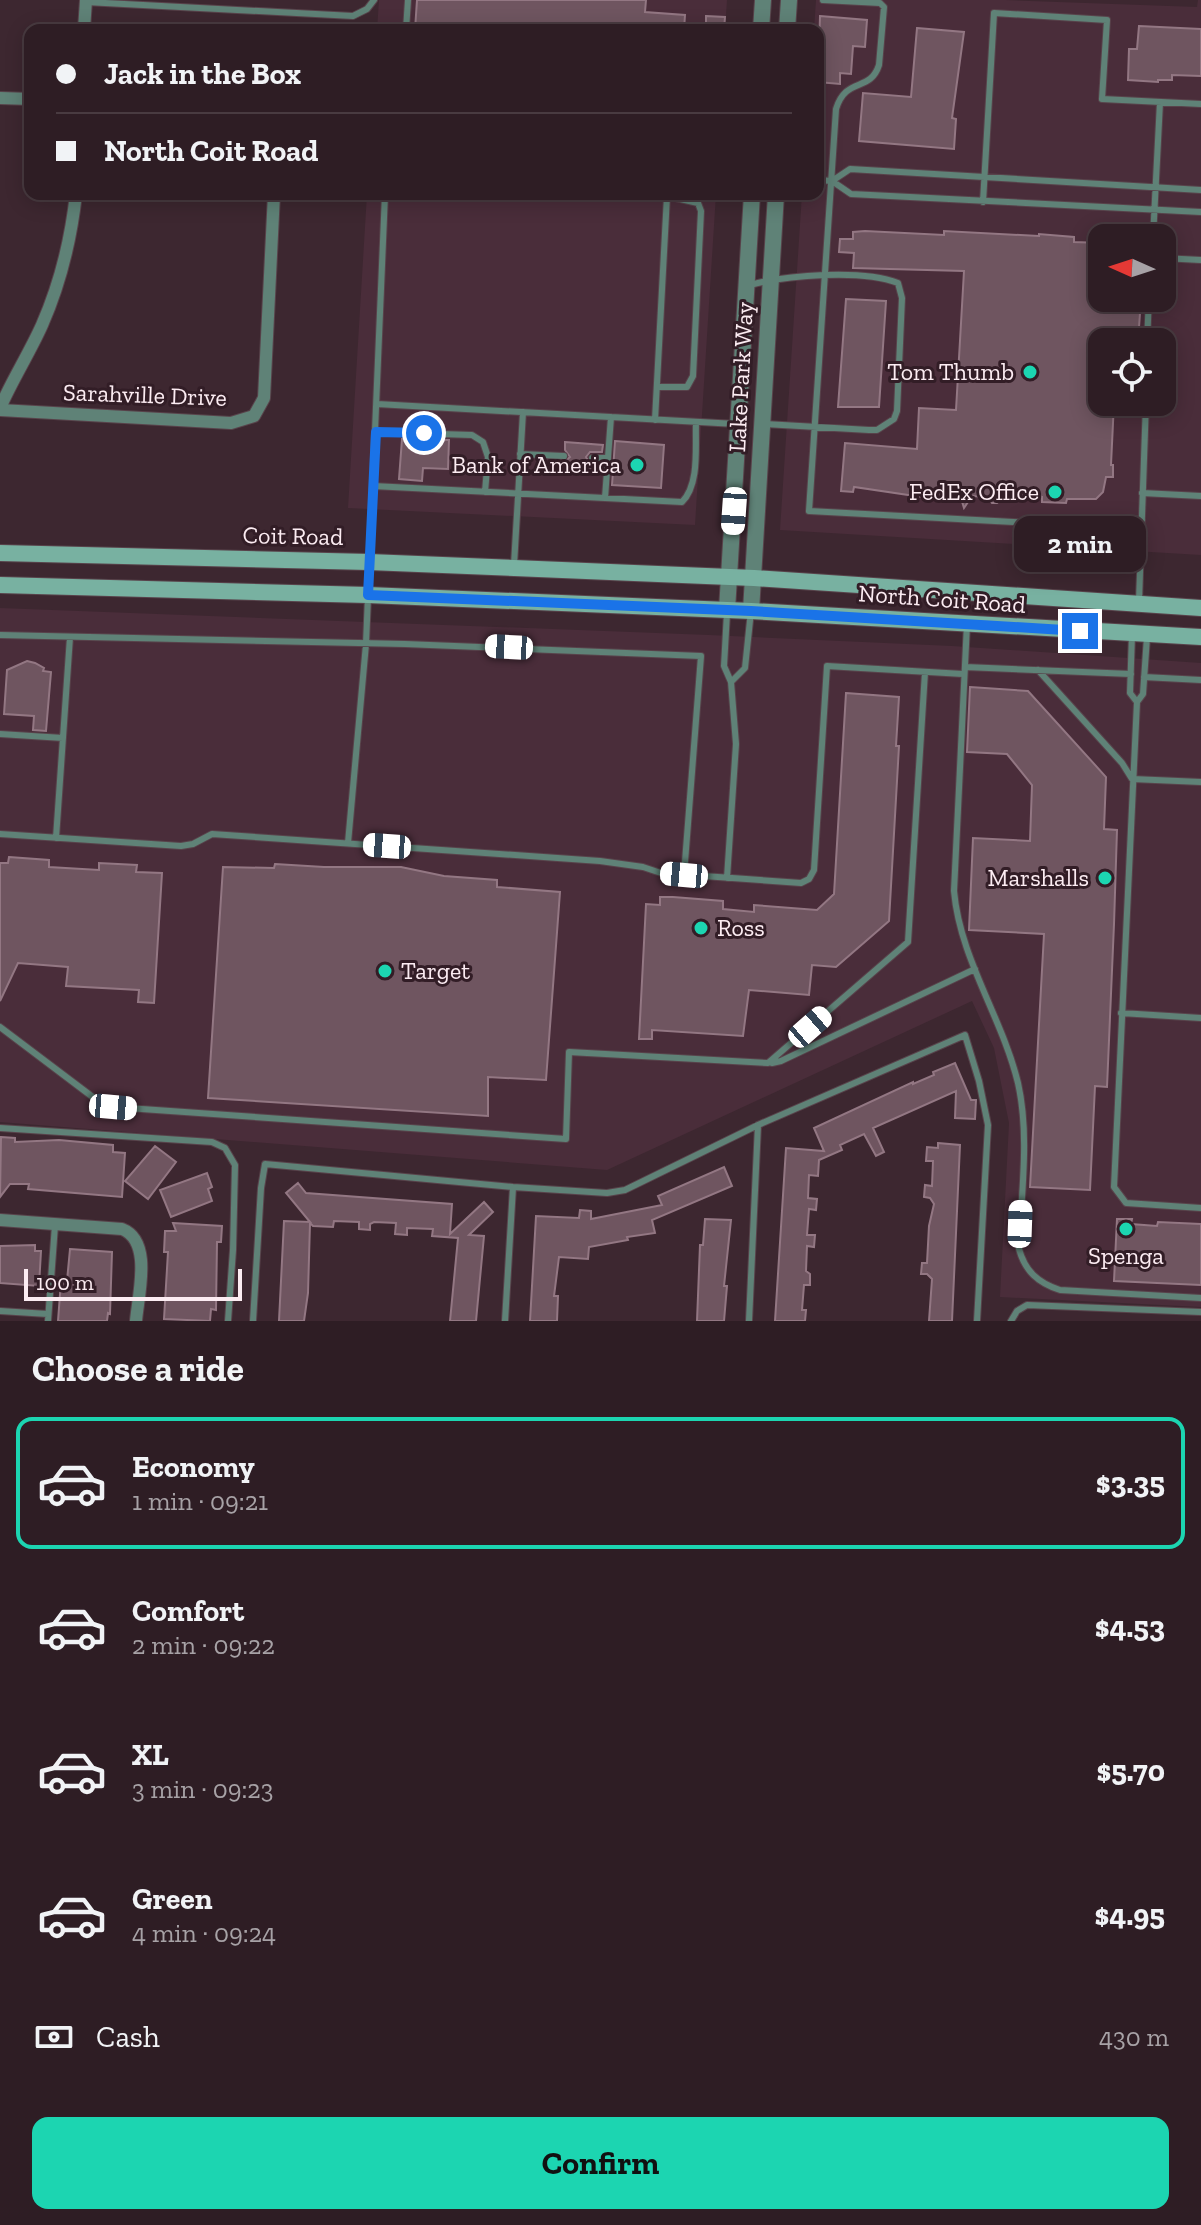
<!DOCTYPE html>
<meta charset="utf-8">
<style>
body{margin:0;font-family:"Zilla Slab",serif;background:#36262c;color:#f1f3f6;height:100vh;display:flex;flex-direction:column;font-size:30px;white-space:nowrap}
*{box-sizing:border-box;margin:0}
p{font-size:26px;color:#a7a2a6}
.icon{flex:none;width:44px;height:44px;fill:none;stroke:currentColor;stroke-width:2;stroke-linecap:round;stroke-linejoin:round}
.map{position:relative;height:1321px;overflow:hidden}
.sheet{display:flex;flex-direction:column;background:#2e1d24;flex:1}
.sheet>*{flex:none}
.banner{position:absolute;left:24px;top:24px;width:800px;height:176px;border-radius:16px;box-shadow:0 4px 20px #0003,0 0 0 2px #493b41;display:grid;align-content:center;height:176px;padding:0 32px;background:#2e1d24}
.needle{width:52px;rotate:273deg}
.controls{position:absolute;left:1088px;top:224px;display:grid;gap:16px}
.controls a{display:grid;place-items:center;width:88px;height:88px;border-radius:16px;background:#2e1d24;box-shadow:0 4px 20px #0003,0 0 0 2px #493b41;font-size:40px}
.scale{position:absolute;left:24px;bottom:20px;width:218px;box-sizing:border-box;padding-left:8px;border:4px solid #fcecf2;border-top:0;font-size:22px;line-height:28px;white-space:nowrap;color:#fcecf2;-webkit-text-stroke:6px #321d26;paint-order:stroke}
.end{position:absolute;width:36px;height:36px;margin:-18px;border:10px solid #1a73e8;background:#fff;box-shadow:0 0 0 4px #fff}
.from{border-radius:50%}
.bubble{position:absolute;height:56px;border-radius:16px;background:#2e1d24;box-shadow:0 4px 20px #0003,0 0 0 2px #493b41;font-size:26px;font-weight:800;line-height:56px;text-align:center}
.car{position:absolute;width:24px;height:48px;margin:-24px -12px;border-radius:10px;box-shadow:0 0 6px 2px #0007;background:linear-gradient(#fff 24%,#345 0 40%,#fff 0 76%,#345 0 86%,#fff 0)}
.banner b{display:flex;align-items:center;gap:28px;height:76px;font-size:30px}
.banner b+b{border-top:2px solid #493b41}
.banner i{width:20px;height:20px;background:#f1f3f6}
ul{padding:0;list-style:none}
li{display:flex;align-items:center;gap:24px;height:132px;margin:0 16px 12px;padding:0 16px;border:4px solid transparent;border-radius:16px}
li div{flex:1}
li b{display:block;font-size:30px}
li em{font-style:normal;font-weight:800}
li.selected{border-color:#1cd5b1}
li>.icon{width:72px;height:72px;stroke-width:1.5}
h2{padding:0 32px;font-size:36px;line-height:96px}
.pay{display:flex;align-items:center;gap:20px;height:88px;padding:0 32px;font-size:30px}
.pay p{margin-inline-start:auto}
.primary-button{display:flex;gap:16px;margin-top:auto;padding:16px 32px}
.primary-button a{flex:1;height:92px;border-radius:16px;background:#1cd5b1;color:#111;font-size:32px;font-weight:800;line-height:92px;text-align:center}
.map>svg:first-child{display:block}
</style>
<div class="map">
<svg width="1201" height="1321" viewBox="0 0 1201 1321">
<rect width="100%" height="100%" fill="#3d2730"/>
<path fill="#4a2d3a" fill-rule="evenodd" d="M379 0H727L725 30H377Z
M816 0H1005L1197 7 1198 0H1201V555L780 530 802 194H818V30H814ZM1102 238H1162V298H1102ZM1102 342H1162V402H1102Z
M367 194H716L695 525 348 508Z
M0 608 709 635 952 646 1201 663V1307L1000 1297 1009 1123 994 1048 972 1001 607 1170 0 1122Z"/>
<path fill="#6f5560" stroke="#937783" stroke-width="2" d="M417 0H646L645 12 685 15 684 30H415Z
M706 16 725 17 724 30H706Z
M820 16 867 20 865 47 853 46 851 74 840 73V84L818 82Z
M1139 26 1201 29V76L1172 75V80H1158V82L1128 80 1129 49H1137Z
M917 28 964 32 952 118 956 119 954 149 859 141 863 93 911 97Z
M865 231 944 235V231L1039 236V234L1074 237V242L1102 243V298H1135V302H1138L1137 313H1140L1138 342H1102V402H1114L1111 465H1113V477H1106L1103 492 1096 499H1067L1066 503 1042 502V497L1007 495 997 503H992L987 497 972 496 964 508 960 495 942 494 941 497 935 499 854 487 853 492 841 491 845 443 917 449 919 408 956 410 964 271 853 268 854 253 839 252 840 239H853V232Z
M846 299 886 301 879 407H838Z
M402 439 449 440 448 469 423 468 422 481 399 479Z
M615 441 664 445 661 488 612 485Z
M565 442 603 445 602 452H590L586 457 590 464H602L601 470 564 468V462L570 457 565 450Z
M27 661 35 663 44 668 43 671 51 672 46 731 33 730 34 716 4 714 7 670Z
M970 687 1028 691 1106 777 1104 829 1117 830 1114 924 1107 1087 1095 1086 1090 1190 1030 1187 1044 934 969 930 973 838 1030 841 1032 785 1007 754 967 752Z
M846 693 899 697 896 746H899L889 921 836 967 812 965 809 995 749 990 743 1036 652 1030V1039H639L646 904 660 905V897H673L723 901V909L754 912V905L817 910 834 894Z
M9 857 49 860V867L99 870V863L137 865 136 872 162 873 154 1003 138 1002 139 990 66 986 68 967 18 963 0 1001V863H8Z
M275 864 324 867H401L444 876 497 880V887L560 892 546 1080 488 1077V1116L208 1098 223 867 274 868Z
M955 1063 971 1100H976L975 1119 955 1118 956 1091 873 1128 884 1152 876 1156 864 1134 840 1145 842 1150 819 1160 818 1176 809 1175 808 1198 817 1199 816 1210 809 1209 807 1235H815L814 1247 807 1246 806 1271 810 1274V1285H804L802 1310H806L805 1321H775L786 1148 824 1151 814 1128 913 1082V1084L934 1075 933 1072Z
M1 1137 15 1138V1142L59 1140 113 1145V1152L125 1153 122 1197 28 1189 29 1184H10L0 1197Z
M938 1143 960 1145 952 1321H929L932 1279 927 1274H921L922 1263H927L929 1226 934 1204 930 1198 924 1197 925 1185 932 1186 933 1161H926L927 1147 938 1148Z
M155 1146 176 1162 148 1199 125 1181Z
M724 1167 732 1186 652 1220 655 1233 627 1237 628 1240 589 1247 588 1259 559 1257 554 1296H558L557 1321H530L536 1216 579 1218 580 1210 591 1211V1219L662 1205 658 1196Z
M207 1173 212 1187 208 1189 212 1201 171 1217 160 1190Z
M298 1183 306 1193 452 1204 450 1234 484 1202 493 1212 469 1235 484 1236 476 1321H450L458 1238 432 1236 433 1229 407 1228V1235L395 1234 396 1223 374 1222 370 1224V1230L359 1229V1222L334 1221 333 1227 313 1226 310 1223 308 1293 304 1321H279L284 1221 310 1222 286 1193Z
M705 1219 731 1220 724 1286H727L724 1321H697L700 1245H703Z
M1117 1219H1132L1131 1224 1157 1226 1158 1222 1201 1224V1285L1114 1281Z
M173 1223 222 1226 221 1242H217L216 1310 211 1309 210 1321 164 1319 168 1252H164L165 1231H176Z
M35 1245V1251H41L39 1286 0 1283V1246Z
M70 1249 112 1252 110 1314 108 1313 107 1321H58L61 1281H67Z"/>
<g fill="none" stroke-linecap="round" stroke-linejoin="round">
<g stroke="#58434b" stroke-width="8">
<path id="service" d="M823 0 880 3 884 7 879 65C870 93 846 76 836 109L809 511 1088 526 1125 518 1142 520
M86 2 353 16 367 9 374 0
M406 30 408 0
M818 180 832 181 851 194 1201 212
M832 181 850 169 1201 190
M983 202 994 13 1107 20 1102 99 1201 104
M1153 238 1160 102
M1162 258 1201 260
M750 285C787 275 862 269 898 283L902 298 897 411 894 419 877 430H869L765 424
M1147 342 1149 298
M657 387H687L693 376 701 211 698 203 667 196
M377 404 736 424
M655 420 667 196
M376 432 472 435 483 442 488 457 485 492
M520 454 564 456
M592 458H608
M373 486 682 502C700 484 695 446 696 422
M1142 493 1201 496
M605 498 611 417
M514 565 523 412
M1139 601 1146 402
M967 624 954 891C960 959 1002 1017 1018 1083 1030 1136 1021 1195 1019 1249 1025 1271 1038 1283 1060 1290L1201 1298
M1132 634 1130 693 1137 702 1143 694 1147 637
M0 635 405 644 701 656 684 875
M965 667 1131 674
M1038 670 1122 763 1132 779 1201 782
M1144 677 1201 680
M731 682 745 668 751 611
M1137 702 1114 1187 1126 1203 1201 1208
M0 734 63 738
M0 834 181 846 193 844 212 834 600 861 643 867 661 873 801 883 809 879 814 870 827 666 963 674
M56 838 70 637
M348 843 366 644 385 194
M727 878 736 744 731 682 724 666 727 613
M1121 1013 1201 1018
M0 1027 98 1101 113 1107 566 1139 569 1052 768 1063 908 942 925 672
M772 1063 781 1061 975 969
M0 1128 212 1142 225 1148 235 1165 233 1250 228 1321
M0 1311 48 1314
M48 1321 55 1225
M253 1321 261 1188 265 1164 513 1187 607 1193 625 1190 758 1125 965 1035 979 1081 988 1125 977 1321
M505 1321 513 1187
M749 1321 758 1125
M1011 1321 1017 1311 1027 1305 1201 1312"/>
</g>
<g stroke="#58434b" stroke-width="14">
<path id="minor" d="M84 30 86 0
M0 98 30 99
M0 408C12 380 29 354 42 325 60 284 71 239 76 194
M0 410 231 423 254 416 264 398 274 194
M0 1220 122 1229C153 1241 138 1295 136 1321"/>
</g>
<g stroke="#58434b" stroke-width="18">
<path id="tertiary" d="M761 30 763 0
M787 30 789 0
M727 610 752 194
M751 611 776 194"/>
</g>
<g stroke="#58434b" stroke-width="18">
<path id="secondary" d="M0 553 369 562 754 578 1201 608
M0 585 368 595 751 611 1201 637"/>
</g>
<use href="#service" stroke="#5f8277" stroke-width="6"/>
<use href="#minor" stroke="#5f8277" stroke-width="12"/>
<use href="#tertiary" stroke="#5f8277" stroke-width="16"/>
<use href="#secondary" stroke="#78b1a1" stroke-width="16"/>
</g>
<g fill="none" stroke-linecap="round" stroke-linejoin="round">
<path stroke="#1a73e8" stroke-width="10" d="M424 433 376 432 368 595 751 611 1080 631"/>
</g>
<g fill="#1cd5b1" stroke="#321d26" stroke-width="3">
<circle cx="1030" cy="372" r="8"/>
<circle cx="637" cy="465" r="8"/>
<circle cx="1055" cy="492" r="8"/>
<circle cx="1105" cy="878" r="8"/>
<circle cx="701" cy="928" r="8"/>
<circle cx="385" cy="971" r="8"/>
<circle cx="1126" cy="1229" r="8"/>
</g>
<g text-anchor="middle" stroke-width="6" stroke-linejoin="round" paint-order="stroke">
<g font-size="24" fill="#fcecf2" stroke="#321d26" text-anchor="end">
<text x="1014" y="380">Tom Thumb</text>
<text x="621" y="473">Bank of America</text>
<text x="1039" y="500">FedEx Office</text>
<text x="1089" y="886">Marshalls</text>
<text x="717" y="936" text-anchor="start">Ross</text>
<text x="401" y="979" text-anchor="start">Target</text>
<text x="1126" y="1264" text-anchor="middle">Spenga</text>
</g>
<g font-size="24" fill="#fcecf2" stroke="#321d26">
<text transform="translate(741 377) rotate(-87)" y="8">Lake Park Way</text>
<text transform="translate(145 395) rotate(2)" y="8">Sarahville Drive</text>
<text transform="translate(293 536) rotate(1)" y="8">Coit Road</text>
<text transform="translate(942 599) rotate(4)" y="8">North Coit Road</text>
</g>
</g>
</svg>
<div class="controls">
<a><svg class="needle" viewBox="-14 -14 28 28"><path d="M0-13l5 13h-10z" fill="#e53935"/><path d="M0 13l5-13h-10z" fill="#a7a2a6"/></svg></a>
<a><svg class="icon" aria-label="locate" viewBox="0 0 24 24"><circle cx="12" cy="12" r="6"/><path d="M12 2v4M12 18v4M2 12h4M18 12h4"/></svg></a>
</div>
<div class="scale">100 m</div>
<i class="end from" style="left:424px;top:433px"></i>
<i class="end" style="left:1080px;top:631px"></i>
<div class="bubble" style="left:1014px;top:516px;width:132px">2 min</div>
<i class="car" style="left:734px;top:511px;rotate:184deg"></i>
<i class="car" style="left:509px;top:647px;rotate:273deg"></i>
<i class="car" style="left:387px;top:846px;rotate:274deg"></i>
<i class="car" style="left:684px;top:875px;rotate:275deg"></i>
<i class="car" style="left:810px;top:1027px;rotate:49deg"></i>
<i class="car" style="left:113px;top:1107px;rotate:95deg"></i>
<i class="car" style="left:1020px;top:1224px;rotate:2deg"></i>
<div class="banner">
<b><i class="from"></i>Jack in the Box</b>
<b><i></i>North Coit Road</b>
</div>
</div>
<section class="sheet">
<h2>Choose a ride</h2>
<ul>
<li class="selected"><svg class="icon" aria-label="car" viewBox="0 0 24 24"><path d="M5 17H2v-5l4-1 3-4h7l3 4 3 1v5h-3M9 17h6M6 11h13"/><circle cx="7" cy="17" r="2"/><circle cx="17" cy="17" r="2"/></svg><div><b>Economy</b><p>1 min · 09:21</p></div><em>$3.35</em></li>
<li><svg class="icon" aria-label="car" viewBox="0 0 24 24"><path d="M5 17H2v-5l4-1 3-4h7l3 4 3 1v5h-3M9 17h6M6 11h13"/><circle cx="7" cy="17" r="2"/><circle cx="17" cy="17" r="2"/></svg><div><b>Comfort</b><p>2 min · 09:22</p></div><em>$4.53</em></li>
<li><svg class="icon" aria-label="car" viewBox="0 0 24 24"><path d="M5 17H2v-5l4-1 3-4h7l3 4 3 1v5h-3M9 17h6M6 11h13"/><circle cx="7" cy="17" r="2"/><circle cx="17" cy="17" r="2"/></svg><div><b>XL</b><p>3 min · 09:23</p></div><em>$5.70</em></li>
<li><svg class="icon" aria-label="car" viewBox="0 0 24 24"><path d="M5 17H2v-5l4-1 3-4h7l3 4 3 1v5h-3M9 17h6M6 11h13"/><circle cx="7" cy="17" r="2"/><circle cx="17" cy="17" r="2"/></svg><div><b>Green</b><p>4 min · 09:24</p></div><em>$4.95</em></li>
</ul>
<div class="pay"><svg class="icon" aria-label="cash" viewBox="0 0 24 24"><path d="M3 7h18v10H3z"/><circle cx="12" cy="12" r="2"/></svg>Cash<p>430 m</p></div>
<div class="primary-button"><a>Confirm</a></div>
</section>
